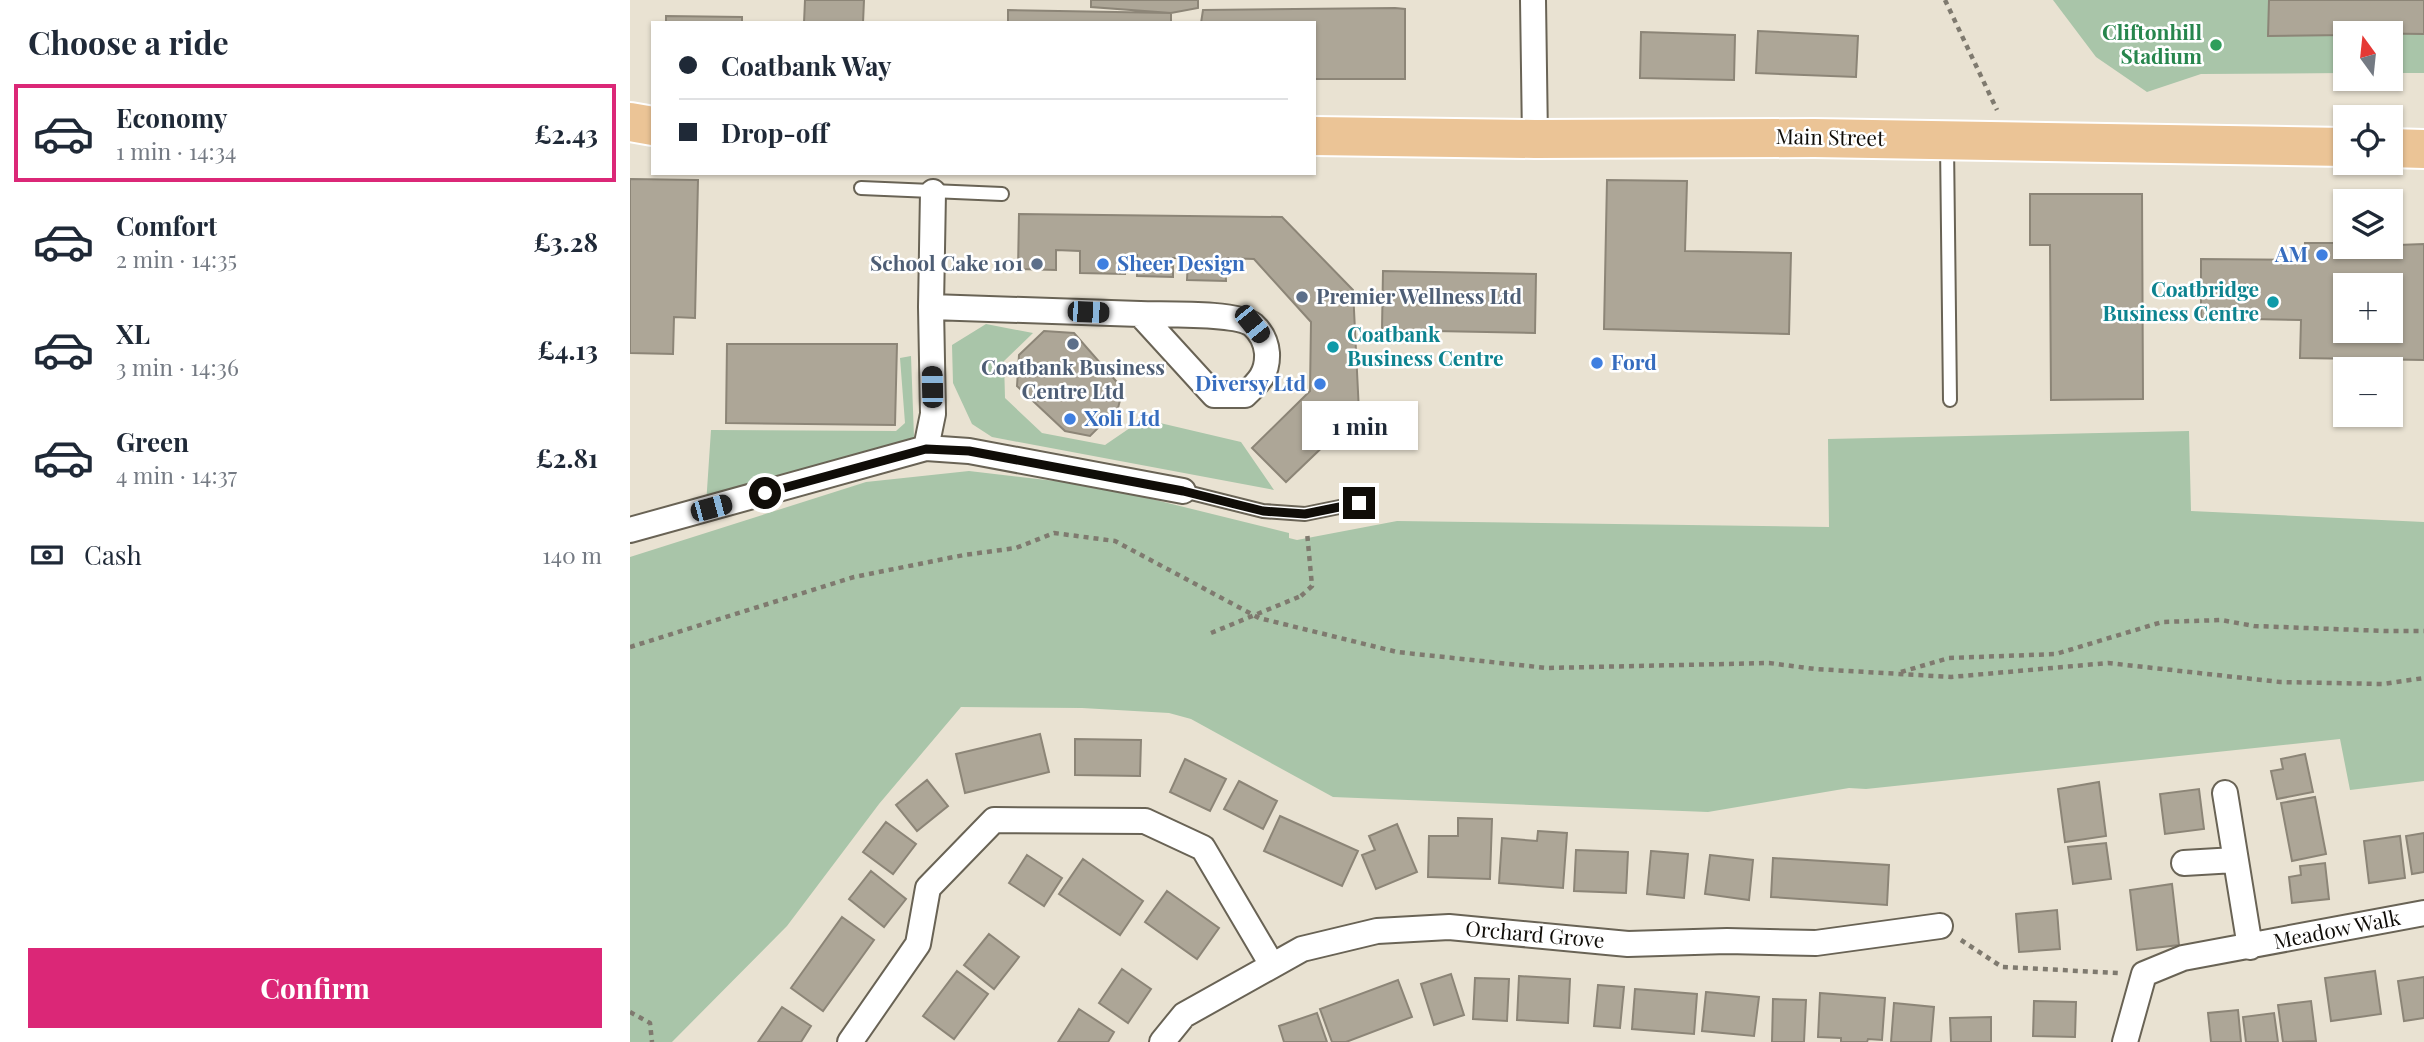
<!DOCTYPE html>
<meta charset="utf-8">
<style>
body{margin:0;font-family:"Playfair Display",serif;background:#f6f6f7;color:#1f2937;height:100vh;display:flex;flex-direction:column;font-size:26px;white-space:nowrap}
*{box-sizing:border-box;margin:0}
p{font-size:23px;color:#747a83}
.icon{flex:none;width:38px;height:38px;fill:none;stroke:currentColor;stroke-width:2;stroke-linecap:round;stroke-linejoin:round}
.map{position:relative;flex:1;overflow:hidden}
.side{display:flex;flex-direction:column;background:#fff;width:630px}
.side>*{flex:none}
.hud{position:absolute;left:21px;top:21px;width:665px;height:154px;border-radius:0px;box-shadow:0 2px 5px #0004;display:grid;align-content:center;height:154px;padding:0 28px;background:#fff}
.needle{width:46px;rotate:345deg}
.fabs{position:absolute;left:1703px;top:21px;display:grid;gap:14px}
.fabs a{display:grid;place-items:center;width:70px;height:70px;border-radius:0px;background:#fff;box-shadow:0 2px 5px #0004;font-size:35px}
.end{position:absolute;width:32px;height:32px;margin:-16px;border:9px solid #100d08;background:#fff;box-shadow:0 0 0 4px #fff}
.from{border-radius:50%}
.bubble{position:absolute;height:49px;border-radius:0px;background:#fff;box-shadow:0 2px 5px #0004;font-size:23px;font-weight:700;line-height:49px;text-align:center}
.car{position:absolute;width:21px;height:42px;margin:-21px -10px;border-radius:9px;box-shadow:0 0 5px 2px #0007;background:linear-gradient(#222 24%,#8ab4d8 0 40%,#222 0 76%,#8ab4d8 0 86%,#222 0)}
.hud b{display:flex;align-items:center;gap:24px;height:66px;font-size:26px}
.hud b+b{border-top:2px solid #e0e1e3}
.hud i{width:18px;height:18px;background:#1f2937}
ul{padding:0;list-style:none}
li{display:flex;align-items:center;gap:21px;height:98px;margin:0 14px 10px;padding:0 14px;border:4px solid transparent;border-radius:0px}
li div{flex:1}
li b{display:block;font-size:26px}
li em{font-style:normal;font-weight:700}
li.current{border-color:#db2777}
li>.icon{width:63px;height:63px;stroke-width:1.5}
h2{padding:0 28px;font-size:32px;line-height:84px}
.pay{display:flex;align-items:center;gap:18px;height:77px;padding:0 28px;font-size:26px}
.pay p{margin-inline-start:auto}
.cta{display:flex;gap:14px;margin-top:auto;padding:14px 28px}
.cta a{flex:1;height:80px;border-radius:0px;background:#db2777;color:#fff;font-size:28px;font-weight:700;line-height:80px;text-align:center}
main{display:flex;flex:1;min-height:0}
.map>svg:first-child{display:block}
</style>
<main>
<section class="side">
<h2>Choose a ride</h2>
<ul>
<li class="current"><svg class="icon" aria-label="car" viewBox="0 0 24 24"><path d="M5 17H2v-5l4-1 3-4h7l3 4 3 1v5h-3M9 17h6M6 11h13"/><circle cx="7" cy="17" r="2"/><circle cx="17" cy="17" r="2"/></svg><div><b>Economy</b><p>1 min · 14:34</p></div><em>£2.43</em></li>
<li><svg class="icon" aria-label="car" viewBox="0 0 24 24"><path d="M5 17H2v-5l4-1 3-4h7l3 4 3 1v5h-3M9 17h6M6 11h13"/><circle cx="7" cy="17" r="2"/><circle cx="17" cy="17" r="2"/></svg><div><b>Comfort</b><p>2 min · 14:35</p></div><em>£3.28</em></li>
<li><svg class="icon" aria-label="car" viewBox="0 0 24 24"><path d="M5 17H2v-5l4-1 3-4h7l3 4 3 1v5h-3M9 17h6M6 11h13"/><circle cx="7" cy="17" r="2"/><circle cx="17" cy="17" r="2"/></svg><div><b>XL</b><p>3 min · 14:36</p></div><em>£4.13</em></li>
<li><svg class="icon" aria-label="car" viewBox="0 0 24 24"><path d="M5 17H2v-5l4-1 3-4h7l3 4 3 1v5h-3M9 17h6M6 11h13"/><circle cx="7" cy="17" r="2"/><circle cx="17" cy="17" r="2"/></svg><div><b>Green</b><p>4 min · 14:37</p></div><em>£2.81</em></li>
</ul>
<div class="pay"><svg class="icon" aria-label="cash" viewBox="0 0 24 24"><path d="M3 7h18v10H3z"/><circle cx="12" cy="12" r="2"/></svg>Cash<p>140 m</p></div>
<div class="cta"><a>Confirm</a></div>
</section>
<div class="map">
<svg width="1794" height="1042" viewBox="0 0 1794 1042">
<rect width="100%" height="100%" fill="#e9e2d2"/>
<path fill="#a9c5a9" d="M1423 0H1794V73H1761L1760 33H1715V73L1571 74 1517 92 1466 57Z
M356 324 403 333 374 361 375 398 412 433 475 445 513 419 611 442 644 490 362 437 342 424 323 383 322 345Z
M281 356 284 437 214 466 76 505 81 430 266 431 275 423 270 358Z
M1559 431 1561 511 1794 522V781L1720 790 1710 739 1236 789 1219 788 1078 812 703 797 561 719 539 713 452 708 331 707 249 804 157 926 42 1042H0V557L236 482 339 471 469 486 659 533V538L667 540 767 521 1199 527 1198 439Z"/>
<path fill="#ada697" stroke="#8c8577" stroke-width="2" fill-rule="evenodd" d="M175 0H234L233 23H174Z
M461 0H568V8L541 13 461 7Z
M1639 0H1794V34L1715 33V35L1638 36Z
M765 8 775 9V79H684V23H571L573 10Z
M378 10 541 13V23H378Z
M36 16 112 17V23H36Z
M1128 31 1228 36 1226 77 1126 73Z
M1011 32 1105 35 1104 80 1010 78Z
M0 179 68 180 65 318 44 317 43 354 0 353Z
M977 180 1057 181 1055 251 1161 253 1159 334 974 329Z
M1400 194H1512L1513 399 1421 400 1420 245H1400Z
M389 214 652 217 723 290 729 412 656 482 622 448 680 391 681 322 624 259 595 258 596 281 557 280 558 258H543V277L507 276V255H495V274L450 273V251L426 250V270L388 269Z
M1675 243H1715V247L1794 244V360L1670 358 1671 320 1571 318V259L1674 260ZM1715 285H1760V331H1715Z
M753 271 906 274 905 333 752 330Z
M414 331 444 333 493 389 488 408 460 436 435 431 387 386 389 355Z
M97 344H267L265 425 96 423Z
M410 734 419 772 335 793 326 754Z
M445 739 511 740 510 776 445 775Z
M1675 754 1683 792 1647 799 1641 771 1653 769 1651 759Z
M555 759 596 779 580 811 540 792Z
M297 780 318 806 287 831 266 805Z
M609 781 647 801 633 829 594 809Z
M1469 782 1476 836 1435 842 1428 789Z
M1569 789 1574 829 1535 834 1530 794Z
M1685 797 1696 854 1662 861 1651 803Z
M650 816 728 851 712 886 634 851Z
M828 818 862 819 860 879 798 877 799 836H828Z
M256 822 286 844 263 874 233 852Z
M767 824 787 872 746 889 732 855 745 850 739 836Z
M908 831 937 833 933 888 869 883 872 838 907 841Z
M1794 833V872L1782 874 1776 836Z
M1770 836 1775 878 1739 883 1734 841Z
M1476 843 1481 879 1443 884 1438 847Z
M946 850 998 852 996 893 944 891Z
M1021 851 1058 854 1054 898 1017 894Z
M397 855 432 878 414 906 379 883Z
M1080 855 1123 860 1119 900 1075 894Z
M1143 858 1259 865 1257 905 1141 897Z
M453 859 513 901 490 935 429 894Z
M1695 863 1699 899 1662 903 1659 877 1671 875 1670 866Z
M241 871 276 899 254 927 219 899Z
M1542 884 1549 945 1507 950 1500 890Z
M537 891 589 928 567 959 515 922Z
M1427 910 1430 949 1389 952 1386 914Z
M212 917 244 940 193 1011 161 988Z
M359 934 389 957 364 989 334 965Z
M492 969 521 989 498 1023 469 1003Z
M327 971 358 994 324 1039 293 1016Z
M1745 971 1751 1014 1701 1021 1695 978Z
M821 974 834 1015 804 1025 791 984Z
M889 976 940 979 938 1023 887 1020Z
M1794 977V1018L1774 1021 1768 981Z
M845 978 879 979 877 1021 843 1019Z
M768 980 782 1017 716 1042H702L690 1009Z
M968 985 994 987 990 1028 964 1026Z
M1005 989 1067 994 1064 1034 1002 1029Z
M1076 992 1129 997 1124 1036 1072 1031Z
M1190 993 1255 998 1252 1040 1238 1039 1237 1042H1211V1038L1188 1037Z
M1143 999 1176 1000 1174 1042H1142Z
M1404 1001 1446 1002 1445 1037 1403 1036Z
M1681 1001 1686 1041 1653 1042 1648 1005Z
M1264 1003 1304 1007 1301 1042H1261Z
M152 1007 181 1026 171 1042H128Z
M449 1009 484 1032 478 1042H428Z
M1608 1010 1611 1042H1581L1578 1013Z
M687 1013 697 1042H654L649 1026Z
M1644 1013 1648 1042H1616L1613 1017Z
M1361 1017V1042H1321L1320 1018Z"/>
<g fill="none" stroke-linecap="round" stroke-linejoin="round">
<g stroke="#696355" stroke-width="16">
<path id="lane" d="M1317 144 1320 400
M231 188 372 194
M553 491 633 511 675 514 729 503"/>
</g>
<g stroke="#696355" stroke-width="28">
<path id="street" d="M903 0 905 139
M301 307 303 192
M510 314C534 315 606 312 623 325 632 333 636 342 637 353 638 373 629 382 615 395H584Z
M296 448 339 451 553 491
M0 530 296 448 303 414 301 307 510 314
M1595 793 1620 947
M1554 863 1605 860
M220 1042 288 944 298 888 364 820 515 821 573 848 642 965
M532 1042 554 1015 672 949 747 931 819 927 998 944 1097 941 1186 943 1310 926
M1495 1042 1514 974 1553 958 1794 913"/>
</g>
<g stroke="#fff" stroke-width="42">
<path id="primary" d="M0 122 23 126
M684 136 905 139 1184 138 1715 147
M1760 148 1794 149"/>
</g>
<path stroke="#7f7a6f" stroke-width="4.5" stroke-dasharray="5 5" stroke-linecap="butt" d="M1315 0 1367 110
M671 596 682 586 677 532
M0 647 224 577 334 555 386 548 424 533 485 541 629 618 767 652 917 668 1139 663 1185 669 1321 677 1478 663 1650 682 1753 684 1794 678
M1271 672 1319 658 1426 654 1532 622 1591 620 1624 626 1756 631H1794
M1331 940 1372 967 1489 973
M0 1012 20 1023 22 1042"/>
<use href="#lane" stroke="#fff" stroke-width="12"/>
<use href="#street" stroke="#fff" stroke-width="24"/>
<use href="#primary" stroke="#ebc496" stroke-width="38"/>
<path stroke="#7f7a6f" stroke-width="4.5" stroke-dasharray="5 5" stroke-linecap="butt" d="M581 633 671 596"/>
</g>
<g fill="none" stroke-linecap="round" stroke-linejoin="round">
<path stroke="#100d08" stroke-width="9" d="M135 493 296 449 339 451 553 491 633 511 675 514 729 503"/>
</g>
<circle fill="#2e9e5b" stroke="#fff" stroke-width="2.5" cx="1586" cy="45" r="7"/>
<g fill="#3f7fe0" stroke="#fff" stroke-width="2.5">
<circle cx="1692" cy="255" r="7"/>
<circle cx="473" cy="264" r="7"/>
<circle cx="967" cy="363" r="7"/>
<circle cx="690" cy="384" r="7"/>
<circle cx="440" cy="419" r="7"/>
</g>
<g fill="#5c6f8a" stroke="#fff" stroke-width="2.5">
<circle cx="407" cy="264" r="7"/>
<circle cx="672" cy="297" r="7"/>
<circle cx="443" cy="344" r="7"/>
</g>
<g fill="#0f9aa8" stroke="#fff" stroke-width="2.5">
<circle cx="1643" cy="302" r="7"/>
<circle cx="703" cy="347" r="7"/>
</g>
<g text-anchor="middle" stroke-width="5" stroke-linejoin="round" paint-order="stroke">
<g font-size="21" font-weight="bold" fill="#27864d" stroke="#fff" text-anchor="end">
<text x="1572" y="40">Cliftonhill<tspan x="1572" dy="24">Stadium</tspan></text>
</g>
<g font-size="21" fill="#100d08" stroke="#fff">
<text transform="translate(1200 138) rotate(1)" y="7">Main Street</text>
<text transform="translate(1707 930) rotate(-11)" y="7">Meadow Walk</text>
<text transform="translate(905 935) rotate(5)" y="7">Orchard Grove</text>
</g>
<g font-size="21" font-weight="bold" fill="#366cbe" stroke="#fff" text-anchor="start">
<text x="1678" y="262" text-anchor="end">AM</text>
<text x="487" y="271">Sheer Design</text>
<text x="981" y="370">Ford</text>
<text x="676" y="391" text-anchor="end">Diversy Ltd</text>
<text x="454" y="426">Xoli Ltd</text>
</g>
<g font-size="21" font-weight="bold" fill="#4e5e75" stroke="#fff" text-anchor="end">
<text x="393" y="271">School Cake 101</text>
<text x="686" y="304" text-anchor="start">Premier Wellness Ltd</text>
<text x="443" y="375" text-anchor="middle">Coatbank Business<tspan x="443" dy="24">Centre Ltd</tspan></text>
</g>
<g font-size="21" font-weight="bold" fill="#0d838f" stroke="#fff" text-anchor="end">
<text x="1629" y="297">Coatbridge<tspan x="1629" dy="24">Business Centre</tspan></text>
<text x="717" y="342" text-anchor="start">Coatbank<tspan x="717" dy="24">Business Centre</tspan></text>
</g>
</g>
</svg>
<div class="fabs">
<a><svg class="needle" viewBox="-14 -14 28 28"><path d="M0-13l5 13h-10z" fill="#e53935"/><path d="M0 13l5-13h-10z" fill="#747a83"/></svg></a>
<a><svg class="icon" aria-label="locate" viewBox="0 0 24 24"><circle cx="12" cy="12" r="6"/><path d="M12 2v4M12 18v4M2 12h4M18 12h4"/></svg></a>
<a><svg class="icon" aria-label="layers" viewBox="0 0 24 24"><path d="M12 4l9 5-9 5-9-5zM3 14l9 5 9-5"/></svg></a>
<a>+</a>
<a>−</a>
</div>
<i class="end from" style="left:135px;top:493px"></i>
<i class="end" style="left:729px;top:503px"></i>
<div class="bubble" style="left:672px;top:401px;width:116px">1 min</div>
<i class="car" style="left:458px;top:312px;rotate:92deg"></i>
<i class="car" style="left:622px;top:324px;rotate:141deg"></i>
<i class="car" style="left:302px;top:387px;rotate:359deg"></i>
<i class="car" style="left:81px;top:508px;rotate:75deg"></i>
<div class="hud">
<b><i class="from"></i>Coatbank Way</b>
<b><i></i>Drop-off</b>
</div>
</div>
</main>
